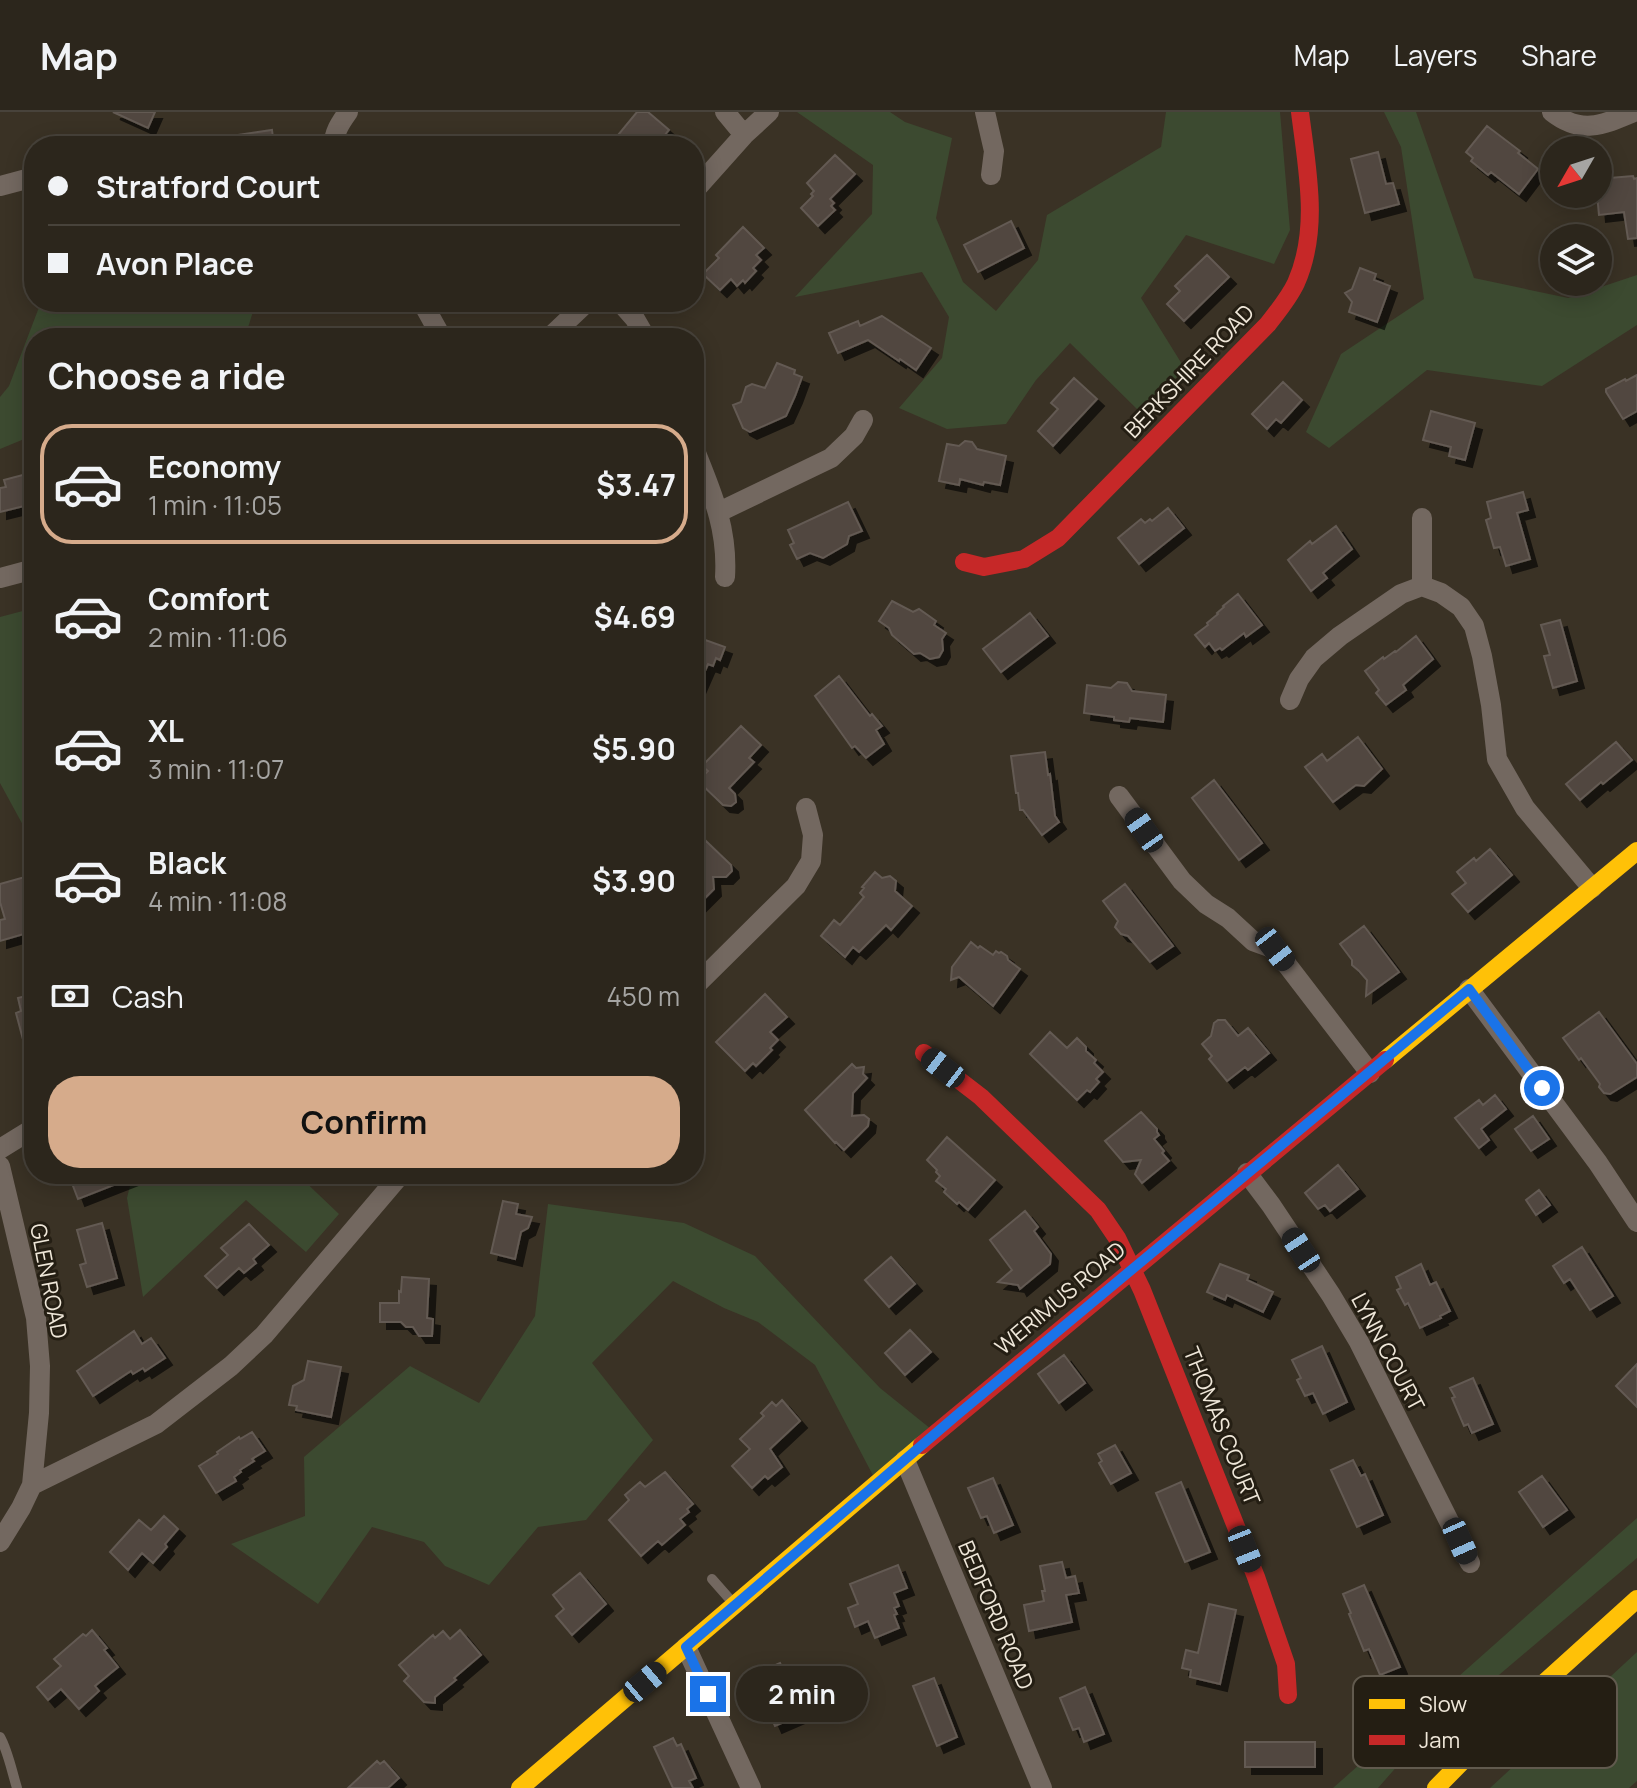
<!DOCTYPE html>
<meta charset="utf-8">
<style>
body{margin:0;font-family:Manrope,sans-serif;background:#342e25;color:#f1f3f6;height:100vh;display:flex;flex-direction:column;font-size:30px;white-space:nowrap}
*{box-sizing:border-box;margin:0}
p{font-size:26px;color:#a6a5a3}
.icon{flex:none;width:44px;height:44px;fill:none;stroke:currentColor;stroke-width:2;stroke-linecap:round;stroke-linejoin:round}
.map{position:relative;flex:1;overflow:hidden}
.sheet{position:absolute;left:24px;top:216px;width:680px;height:856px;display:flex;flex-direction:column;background:#2c261c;border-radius:32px;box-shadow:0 4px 20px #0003,0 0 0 2px #48433b}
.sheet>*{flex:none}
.guide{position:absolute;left:24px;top:24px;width:680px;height:176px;border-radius:32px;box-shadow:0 4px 20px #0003,0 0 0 2px #48433b;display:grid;align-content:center;height:176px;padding:0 24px;background:#2c261c}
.needle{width:52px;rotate:231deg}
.controls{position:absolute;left:1540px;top:24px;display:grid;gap:16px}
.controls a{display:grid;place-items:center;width:72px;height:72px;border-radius:50%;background:#2c261c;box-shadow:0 4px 20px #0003,0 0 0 2px #48433b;font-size:40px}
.end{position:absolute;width:36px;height:36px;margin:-18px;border:10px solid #1a73e8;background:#fff;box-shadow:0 0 0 4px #fff}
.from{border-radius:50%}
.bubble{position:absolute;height:56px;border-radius:28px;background:#2c261c;box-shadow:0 4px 20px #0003,0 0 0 2px #48433b;font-size:26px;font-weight:700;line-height:56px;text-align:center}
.car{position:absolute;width:24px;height:48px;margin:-24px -12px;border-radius:10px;box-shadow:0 0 6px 2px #0007;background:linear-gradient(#222 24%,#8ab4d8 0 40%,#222 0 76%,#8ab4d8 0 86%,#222 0)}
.guide b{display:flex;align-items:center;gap:28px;height:76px;font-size:30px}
.guide b+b{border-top:2px solid #48433b}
.guide i{width:20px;height:20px;background:#f1f3f6}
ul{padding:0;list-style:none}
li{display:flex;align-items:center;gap:24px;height:120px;margin:0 16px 12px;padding:0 8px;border:4px solid transparent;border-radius:32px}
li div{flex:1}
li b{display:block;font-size:30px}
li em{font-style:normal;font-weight:700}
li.current{border-color:#d6ab8b}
li>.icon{width:72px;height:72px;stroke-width:1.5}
h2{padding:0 24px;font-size:36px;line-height:96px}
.pay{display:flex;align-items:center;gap:20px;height:88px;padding:0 24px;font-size:30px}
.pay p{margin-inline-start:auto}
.primary-button{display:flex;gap:16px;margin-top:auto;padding:16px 24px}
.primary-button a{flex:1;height:92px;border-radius:32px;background:#d6ab8b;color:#111;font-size:32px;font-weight:700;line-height:92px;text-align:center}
header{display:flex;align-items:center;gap:48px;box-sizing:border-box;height:112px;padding:0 40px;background:#2c261c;border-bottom:2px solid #48433b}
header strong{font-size:38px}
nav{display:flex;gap:44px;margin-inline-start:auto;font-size:28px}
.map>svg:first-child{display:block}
</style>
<header>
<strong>Map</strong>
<nav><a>Map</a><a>Layers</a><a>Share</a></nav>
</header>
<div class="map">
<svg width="1637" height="1676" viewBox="0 0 1637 1676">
<defs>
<filter id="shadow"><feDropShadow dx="7" dy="7" stdDeviation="0" flood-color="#0009"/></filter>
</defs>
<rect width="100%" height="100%" fill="#3a3225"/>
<path fill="#3c4a30" d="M797 0H890L905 10 952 26 936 106 963 170 996 199 1038 148 1047 103 1161 35 1166 0H1280L1290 118 1274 152 1186 123 1141 186 1185 257 1141 301 1070 231 1036 268 1006 312 947 317 899 296 942 246 949 205 922 160 795 185 872 102 873 53Z
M1384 0H1416L1474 166 1568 186 1637 163V213L1542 274 1427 258 1329 336 1306 320 1341 242 1424 187 1401 35Z
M41 190H256L246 222 228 226H34V323L0 337V285L9 274Z
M34 496V726H30L0 671V505Z
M133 1062H297L339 1102 306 1140 246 1088 143 1185 127 1086Z
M548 1092 684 1111 755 1144 880 1276 936 1321 877 1371 815 1253 758 1210 724 1196 673 1169 592 1251 653 1328 586 1408 538 1415 489 1473 445 1454 424 1430 372 1415 318 1492 231 1432 305 1404 304 1345 410 1254 479 1291 535 1204Z
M1637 1406V1446L1414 1635 1378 1676H1333Z
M1637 1540V1669L1629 1676H1490Z"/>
<path fill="#51463f" stroke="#635a53" stroke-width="2" filter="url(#shadow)" d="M113 0H155L148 16Z
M637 0H648L669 18 656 34H609Z
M1487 14 1520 39 1518 41 1538 57 1519 82 1491 60 1488 63 1471 49 1473 46 1466 40Z
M272 18 274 34H225L224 25Z
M1378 40 1386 72 1393 71 1399 92 1365 101 1351 47Z
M835 43 855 62 830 87 834 91 831 94 835 98 818 114 801 96 813 84 811 82 814 79 807 71Z
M1633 64 1634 67 1637 66V126L1628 127 1624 100 1599 103 1597 82 1598 67Z
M1011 109 1024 136 978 160 964 133Z
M743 115 764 136 756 143 761 148 753 156 756 159 745 171 743 168 737 174 731 167 720 178 703 162 719 146 716 143Z
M1207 143 1229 165 1184 209 1167 192 1180 179 1175 174Z
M1360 156 1376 162 1374 168 1390 174 1377 210 1349 200 1352 190 1345 181 1352 177Z
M882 204 931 236 916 258 900 247 899 249 868 228 838 241 829 221 858 209 860 214Z
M777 251 795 258 794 262 802 265 795 284 786 304 750 320 743 316 733 293 741 290 746 275 752 272 765 276Z
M1637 263V299L1623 307 1606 280V277L1625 267 1626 269Z
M1074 266 1097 287 1053 334 1038 319 1058 297 1051 291Z
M1283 270 1302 288 1281 311 1276 307 1267 317 1252 302Z
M1431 299 1475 311 1465 348 1449 344 1451 335 1423 328Z
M965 329 972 330 977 337 1006 344 1000 373 984 370 983 373 960 367 959 373 939 369 947 332 959 334Z
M34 360V383L30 384 32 392 0 400V376L6 375 4 368Z
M1523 380 1528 398 1517 401 1530 447 1506 454 1500 435 1494 436 1486 408 1491 406 1487 390Z
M848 390 862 419 849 424 847 432 823 446 810 441 797 447 790 433 794 431 788 418Z
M1168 396 1184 416 1139 452 1118 426 1141 407 1145 411 1150 407 1152 409Z
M1336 414 1352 437 1323 461 1327 466 1311 479 1288 448 1310 429 1312 432Z
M1238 482 1262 513 1246 525 1244 521 1222 538 1220 536 1215 539 1209 531 1205 535 1195 523 1208 513 1207 511 1218 502 1217 501 1224 495 1223 494Z
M892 489 913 500 919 497 936 509 934 513 946 521 942 527 943 538 939 545 930 547 920 541 914 542 892 523 889 516 879 509Z
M1030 501 1048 524 1001 560 983 537Z
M1560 508 1577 569 1553 576 1544 544 1550 543 1541 513Z
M694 524 725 535 720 548 716 546 713 554 708 552 694 584Z
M1416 524 1433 547 1403 573 1406 578 1386 593 1376 581 1379 578 1365 559 1383 545 1384 547 1395 539 1396 540Z
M839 564 870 604 872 602 882 614 876 618 884 632 866 646 855 634 852 636 815 584Z
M1118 570 1127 571 1132 579 1166 583 1163 610 1130 606 1129 610 1114 608V605L1084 601 1087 573 1111 576Z
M741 614 761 633 749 646 754 650 729 676 735 682 736 690 731 694 723 693 698 669 708 659 702 654Z
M1358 625 1382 657 1364 674 1356 673 1333 690 1305 655 1322 642 1327 649Z
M1616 630 1632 648 1603 672 1601 670 1580 688 1566 672Z
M1045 640 1048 663 1050 662 1055 704 1059 710 1042 723 1023 698H1020L1018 681H1016L1011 644Z
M1214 668 1262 731 1239 748 1192 686Z
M706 729 731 753 732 759 726 765H713L714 777 694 797V749L697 745V738Z
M1490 737 1512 763 1468 800 1452 782 1466 771 1457 760 1474 746 1476 749Z
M875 760 882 766 890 764 896 769 895 779 912 794 891 818 886 813 859 840 853 835 845 845 821 824 834 808 840 813 864 785 860 781 864 776 862 775Z
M25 765 27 773 34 771V819L0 829V808L5 807 0 790V772Z
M1125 772 1173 834 1150 850 1128 824 1121 822 1115 815 1118 809 1103 789Z
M1364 814 1399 860 1366 884 1367 868 1359 859 1352 853V848L1340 832Z
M971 830 978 836 980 834 993 843 996 839 999 841 1001 840 1007 844 1008 848 1020 857 993 894 959 865 951 868 952 855Z
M34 882V950H29L16 901 21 899 18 886Z
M765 882 787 905 770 920 778 928 770 936 772 938 756 954 753 951 745 959 716 930Z
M1599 900 1637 952V965L1610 982 1604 981 1599 975 1600 972 1581 946 1579 948 1563 926Z
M1218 908H1225L1238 924 1248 916 1269 941 1248 958 1245 955 1227 969 1209 947 1212 944 1202 932 1211 924 1214 911Z
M1050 920 1067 936 1077 926 1086 935V939L1096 948 1094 951 1103 960 1096 967 1099 970 1090 980 1087 978 1077 988 1030 942Z
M852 952 856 956 864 955 863 962 867 966 853 981 852 1004 864 1003 869 1007 868 1014 844 1038 836 1030 835 1031 805 998Z
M1495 983 1506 997 1481 1017 1489 1028 1479 1036 1455 1006 1479 988 1483 993Z
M1141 1000 1157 1017V1020L1159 1023 1154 1027 1164 1039 1162 1041 1169 1049 1142 1071 1135 1062 1141 1048 1123 1050 1105 1029Z
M1533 1004 1549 1027 1531 1039 1515 1017Z
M947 1025 995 1068 968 1098 959 1090 957 1092 944 1080 946 1077 936 1069 940 1064 936 1060 937 1058 927 1048Z
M1338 1053 1358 1077 1330 1099 1325 1093 1318 1097 1305 1081Z
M79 1062H139V1063L78 1087 70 1066Z
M1539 1078 1550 1093 1536 1103 1526 1088Z
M503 1089 518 1092 516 1102 532 1105 528 1116 521 1120 515 1147 491 1141Z
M1025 1099 1038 1115 1034 1119 1051 1142 1050 1152 1020 1177 1018 1173 998 1170 1012 1158 990 1128Z
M102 1111 117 1166 87 1175 80 1153 86 1151 77 1118Z
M249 1112 269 1133 253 1147 256 1151 244 1161 239 1156 217 1176 205 1164 228 1143 221 1136Z
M1582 1135 1613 1184 1590 1198 1570 1167 1564 1171 1553 1154Z
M891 1145 915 1172 889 1195 865 1168Z
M1220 1152 1249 1163 1247 1168 1273 1180 1263 1200 1227 1183 1225 1188 1207 1180Z
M1421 1152 1430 1173 1436 1170 1450 1199 1440 1204 1441 1206 1420 1216 1408 1191 1405 1193 1397 1178 1401 1176 1396 1165Z
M402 1165 429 1167 427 1206 433 1207 432 1224H419L413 1215H406L401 1210H380V1191H399V1179L401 1180Z
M910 1218 931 1240 905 1263 885 1241Z
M134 1219 142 1232 151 1226 165 1246 145 1259 143 1256 133 1262 131 1259 93 1284 77 1259Z
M1322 1234 1347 1290 1323 1302 1313 1281 1305 1284 1297 1268 1301 1266 1292 1248Z
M1064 1243 1085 1271 1059 1291 1038 1262Z
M308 1249 341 1255 331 1305 296 1298 297 1294 289 1293 293 1274 304 1268Z
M1637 1252V1295L1616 1274Z
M1473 1266 1493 1312 1472 1321 1468 1312 1464 1314 1452 1286 1455 1285 1450 1276Z
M782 1288 800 1309 770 1337 782 1355 768 1367 765 1364 752 1376 732 1354 750 1337 740 1327 764 1304 761 1301 772 1290 776 1294Z
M252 1320 265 1339 252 1347 254 1349 240 1358 241 1360 234 1365 236 1369 216 1381 199 1354 218 1342 217 1340 239 1325 240 1327Z
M1115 1333 1131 1361 1111 1372 1099 1351 1102 1349 1098 1342Z
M1353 1348 1361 1364 1365 1362 1383 1403 1357 1415 1331 1358Z
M665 1360 693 1392 687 1397 689 1400 680 1407 685 1413 662 1433 658 1429 641 1444 609 1408 629 1388 625 1383 640 1370 645 1375Z
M1542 1364 1567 1398 1543 1415 1519 1380Z
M993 1366 1013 1413 994 1421 987 1404 981 1406 968 1376Z
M1181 1370 1210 1440 1185 1450 1156 1381Z
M164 1404 178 1417 165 1432 167 1435 153 1451 142 1441 128 1458 110 1440 139 1408 151 1418Z
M1062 1450 1066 1466 1075 1464 1079 1481 1066 1483 1072 1510 1029 1519 1024 1493 1044 1489 1042 1479H1045L1040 1454Z
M898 1453 907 1476 894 1481 899 1494 894 1496 897 1502 894 1503 899 1516 875 1526 868 1509 855 1515 848 1496 858 1492 850 1472Z
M580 1461 606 1492 572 1523 556 1504 564 1497 553 1483Z
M1364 1473 1400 1555 1380 1563 1369 1537 1364 1539 1349 1502 1351 1501 1343 1482Z
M1209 1492 1236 1498 1220 1572 1190 1565 1191 1558 1182 1556 1186 1538 1198 1541Z
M92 1518 107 1536 104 1538 118 1555 95 1574 99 1579 79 1597 61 1577 48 1588 37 1575 61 1554 54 1547 83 1522 86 1524Z
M460 1518 481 1543 454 1566 456 1568 435 1585V1591L424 1590 404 1569 409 1564 399 1553 433 1523 435 1526 443 1519 450 1527Z
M780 1551 793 1582 789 1584 798 1604 775 1614 752 1563Z
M934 1566 957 1625 937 1634 913 1574Z
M1085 1575 1104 1622 1084 1630 1079 1616 1073 1618 1060 1586Z
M673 1626 677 1634 681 1632 696 1666 689 1669 693 1676H673L654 1635Z
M1245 1630H1315V1655H1245Z
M377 1649 380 1652 384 1649 399 1666 388 1676H348Z"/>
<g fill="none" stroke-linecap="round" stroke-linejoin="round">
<path stroke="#736860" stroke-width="10" d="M712 1467 734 1492
M0 1625C8 1639 12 1660 17 1676"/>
<path stroke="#736860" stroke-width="20" d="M725 0 744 23
M985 0 994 39 991 63
M1552 0C1581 23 1603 13 1634 0
M334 34C333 21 341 10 348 0
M0 74 34 65
M694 79 744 23 769 0
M422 190 442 226
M620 190 635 207 646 226
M549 226 587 190
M694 336C712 381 728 416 725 465
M719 400 831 346 854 324 863 308
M0 466 34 457
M1422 474V406
M1290 588 1299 567 1314 546 1340 524 1401 482 1422 474 1441 481 1461 495 1474 514 1482 544 1491 593 1497 647 1525 696 1592 776
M1119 684 1182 769 1206 792 1228 806 1253 829 1275 837 1370 961
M694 875 796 774 811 749 813 723 806 696
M1469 877 1598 1051 1637 1110
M0 1037 34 1016
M0 1054 36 1206 40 1254 39 1301 32 1373 21 1396 0 1430
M1247 1061 1271 1093 1331 1183 1359 1230 1470 1451
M905 1348 1042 1676
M32 1373 156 1312 231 1254 264 1223 401 1062
M686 1535 751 1676"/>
<path stroke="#ffc107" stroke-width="18" d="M1385 948 1637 739
M520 1676 922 1333
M1436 1676 1501 1610 1637 1487"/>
<path stroke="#c62828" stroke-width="18" d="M964 450 984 455 1024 447 1058 426 1268 212C1278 199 1289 186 1296 171 1320 117 1307 57 1300 0
M924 941 981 985 1098 1098 1117 1126 1142 1178 1256 1465 1286 1552 1288 1583
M922 1333 1385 948"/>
</g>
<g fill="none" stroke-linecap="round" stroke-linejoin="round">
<path stroke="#1a73e8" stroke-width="10" d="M708 1582 686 1535 957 1303 1469 877 1542 976"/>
</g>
<g text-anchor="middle" stroke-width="6" stroke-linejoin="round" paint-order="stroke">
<g font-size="22" fill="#efe7d9" stroke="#241e13">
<text transform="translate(1189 259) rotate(-46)" y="8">BERKSHIRE ROAD</text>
<text transform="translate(49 1169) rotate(79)" y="8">GLEN ROAD</text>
<text transform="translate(1060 1186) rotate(-40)" y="8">WERIMUS ROAD</text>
<text transform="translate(1388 1240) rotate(62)" y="8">LYNN COURT</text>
<text transform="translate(1222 1314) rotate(68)" y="8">THOMAS COURT</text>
<text transform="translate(996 1503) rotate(67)" y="8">BEDFORD ROAD</text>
</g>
</g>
<rect x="1353" y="1564" width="264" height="92" rx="12" fill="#241e13" stroke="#615a4e" stroke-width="2"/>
<rect x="1369" y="1587" width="36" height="10" fill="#ffc107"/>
<rect x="1369" y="1623" width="36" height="10" fill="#c62828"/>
<g font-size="22" fill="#efe7d9">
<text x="1419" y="1600">Slow</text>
<text x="1419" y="1636">Jam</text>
</g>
</svg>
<div class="controls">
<a><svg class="needle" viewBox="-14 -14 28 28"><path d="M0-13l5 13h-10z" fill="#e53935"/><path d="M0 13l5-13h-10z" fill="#a6a5a3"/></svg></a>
<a><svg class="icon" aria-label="layers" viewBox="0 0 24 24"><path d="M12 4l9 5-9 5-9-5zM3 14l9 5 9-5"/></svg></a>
</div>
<i class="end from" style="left:1542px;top:976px"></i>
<i class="end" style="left:708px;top:1582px"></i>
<div class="bubble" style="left:736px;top:1554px;width:132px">2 min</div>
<i class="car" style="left:1144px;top:718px;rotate:325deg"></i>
<i class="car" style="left:1275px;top:837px;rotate:142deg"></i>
<i class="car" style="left:943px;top:956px;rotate:308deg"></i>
<i class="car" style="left:1301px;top:1138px;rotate:327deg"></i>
<i class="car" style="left:1460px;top:1429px;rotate:156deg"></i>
<i class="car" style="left:1245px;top:1437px;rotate:158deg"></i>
<i class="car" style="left:645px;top:1570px;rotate:50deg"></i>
<div class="guide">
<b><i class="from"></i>Stratford Court</b>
<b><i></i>Avon Place</b>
</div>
<section class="sheet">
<h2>Choose a ride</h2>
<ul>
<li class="current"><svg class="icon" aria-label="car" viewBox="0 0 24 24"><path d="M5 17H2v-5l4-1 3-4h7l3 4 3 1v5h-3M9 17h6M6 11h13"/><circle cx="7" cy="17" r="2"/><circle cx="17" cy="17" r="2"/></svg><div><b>Economy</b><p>1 min · 11:05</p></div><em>$3.47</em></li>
<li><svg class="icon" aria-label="car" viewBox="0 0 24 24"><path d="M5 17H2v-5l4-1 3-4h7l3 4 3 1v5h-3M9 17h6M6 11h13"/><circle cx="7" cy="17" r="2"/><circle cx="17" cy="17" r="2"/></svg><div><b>Comfort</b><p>2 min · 11:06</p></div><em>$4.69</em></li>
<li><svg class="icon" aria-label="car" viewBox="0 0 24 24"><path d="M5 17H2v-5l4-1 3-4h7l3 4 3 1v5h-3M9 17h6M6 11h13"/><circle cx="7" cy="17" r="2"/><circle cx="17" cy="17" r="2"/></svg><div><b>XL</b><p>3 min · 11:07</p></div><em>$5.90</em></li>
<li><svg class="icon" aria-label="car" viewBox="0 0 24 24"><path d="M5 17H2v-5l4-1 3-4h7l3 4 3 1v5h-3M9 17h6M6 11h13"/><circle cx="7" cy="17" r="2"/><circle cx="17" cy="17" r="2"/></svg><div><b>Black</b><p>4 min · 11:08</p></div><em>$3.90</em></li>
</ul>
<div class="pay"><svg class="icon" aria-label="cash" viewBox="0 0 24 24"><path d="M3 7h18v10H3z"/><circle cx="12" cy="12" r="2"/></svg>Cash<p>450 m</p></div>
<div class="primary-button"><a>Confirm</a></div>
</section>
</div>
